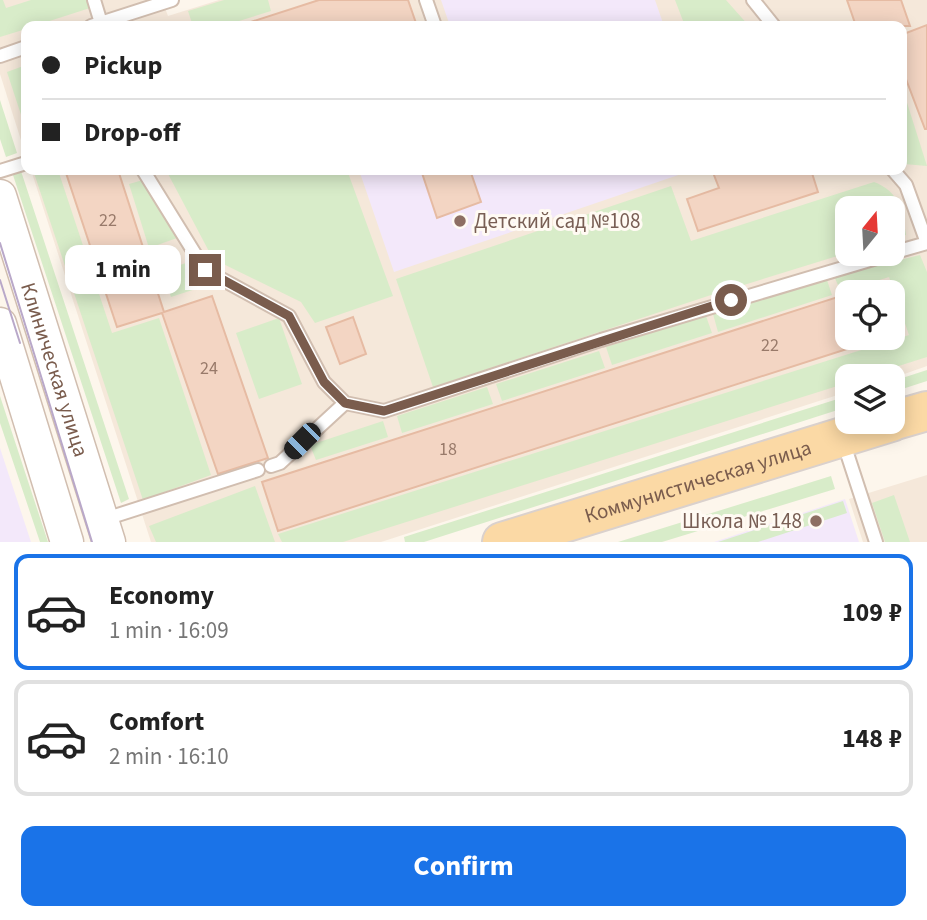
<!DOCTYPE html>
<meta charset="utf-8">
<style>
body{margin:0;font-family:"Source Sans 3",sans-serif;background:#f2f2f2;color:#222;height:100vh;display:flex;flex-direction:column;font-size:26px;white-space:nowrap}
*{box-sizing:border-box;margin:0}
p{font-size:23px;color:#767676}
.icon{flex:none;width:38px;height:38px;fill:none;stroke:currentColor;stroke-width:2;stroke-linecap:round;stroke-linejoin:round}
.map{position:relative;height:542px;overflow:hidden}
.side{display:flex;flex-direction:column;background:#fff;flex:1}
.side>*{flex:none}
.banner{position:absolute;left:21px;top:21px;width:886px;height:154px;border-radius:14px;box-shadow:0 4px 18px #0003;display:grid;align-content:center;height:154px;padding:0 21px;background:#fff}
.needle{width:46px;rotate:18deg}
.fabs{position:absolute;left:835px;top:196px;display:grid;gap:14px}
.fabs a{display:grid;place-items:center;width:70px;height:70px;border-radius:14px;background:#fff;box-shadow:0 4px 18px #0003;font-size:35px}
.end{position:absolute;width:32px;height:32px;margin:-16px;border:9px solid #7a5c4d;background:#fff;box-shadow:0 0 0 4px #fff}
.from{border-radius:50%}
.bubble{position:absolute;height:49px;border-radius:14px;background:#fff;box-shadow:0 4px 18px #0003;font-size:23px;font-weight:700;line-height:49px;text-align:center}
.car{position:absolute;width:21px;height:42px;margin:-21px -10px;border-radius:9px;box-shadow:0 0 5px 2px #0007;background:linear-gradient(#222 24%,#8ab4d8 0 40%,#222 0 76%,#8ab4d8 0 86%,#222 0)}
.banner b{display:flex;align-items:center;gap:24px;height:66px;font-size:26px}
.banner b+b{border-top:2px solid #e0e0e0}
.banner i{width:18px;height:18px;background:#222}
ul{padding:12px 0 0;list-style:none}
li{display:flex;align-items:center;gap:21px;height:116px;margin:0 14px 10px;padding:0 7px;border:4px solid #e0e0e0;border-radius:14px}
li div{flex:1}
li b{display:block;font-size:26px}
li em{font-style:normal;font-weight:700}
li.active{border-color:#1a73e8}
li>.icon{width:63px;height:63px;stroke-width:1.5}
.button{display:flex;gap:14px;margin-top:auto;padding:14px 21px}
.button a{flex:1;height:80px;border-radius:14px;background:#1a73e8;color:#fff;font-size:28px;font-weight:700;line-height:80px;text-align:center}
.map>svg:first-child{display:block}
</style>
<div class="map">
<svg width="927" height="542" viewBox="0 0 927 542">
<rect width="100%" height="100%" fill="#fdf6ec"/>
<path fill="#f5e8da" fill-rule="evenodd" d="M0 0H162L168 16 219 0H927V366L893 378 847 376V392L381 542H151L31 170H901V26H26V156L0 74ZM847 208H892V254H847ZM847 292H892V338H847Z
M927 475V542H863L849 499Z"/>
<path fill="#f3e8fa" d="M441 0H655L664 26H450Z
M359 170H693L394 272Z
M0 448 31 542H0Z
M845 499 859 542H714Z"/>
<path fill="#d8ecc9" d="M0 0H3L6 8 31 0H87L90 8 34 26H26V29L0 37Z
M224 0H268L271 11 223 26H193L188 11Z
M675 0H726L749 26H685Z
M26 65V130L7 72Z
M903 90 927 166 904 164 901 161V91Z
M0 100 17 153 6 157 0 139Z
M20 168 129 499 121 503 12 172Z
M33 170H58L112 333 159 318 211 475 143 500Z
M166 170H347L393 296 315 323 301 302 213 259Z
M143 180 177 238 149 248 129 184Z
M874 182C899 191 903 211 906 235L893 239 892 208H847V253L708 296 433 387 396 279 671 186 691 241Z
M920 255 927 272V357L867 376H847V383L343 542H282L278 534 909 335 889 277 841 292 834 276Z
M186 263 208 285 171 297 162 271Z
M826 277 832 295 718 332 713 314Z
M706 316 712 333 612 365 606 347Z
M279 318 302 384 259 399 236 333Z
M599 351 605 368 502 401 496 384Z
M927 370V381L893 392V381Z
M487 387 493 404 402 433 397 416Z
M0 396 48 542H40L0 423Z
M847 396V407L424 542H405L404 537Z
M383 421 388 437 316 460 310 445Z
M831 476 835 489 662 542H618Z
M255 486 275 542H156L149 526Z
M894 495 910 542H885L872 503Z
M843 501 847 513 758 542H718Z"/>
<path fill="#f3d5c3" stroke="#e6bba3" stroke-width="2" d="M319 0H408L417 26H252L251 22Z
M847 0H901L910 26H856Z
M927 25V129H925L901 66V35Z
M65 170H118L164 312 212 296 268 458 218 474 162 313 117 327Z
M421 170H470L481 202 437 218Z
M712 170H811L818 192 698 231 687 199 719 188Z
M847 294V349L278 531 262 482Z
M353 317 366 354 340 364 326 327Z"/>
<g fill="none" stroke-linecap="round" stroke-linejoin="round">
<g stroke="#d1beb0" stroke-width="16">
<path id="service" d="M94 0 101 23
M426 0 435 26
M753 0 774 26
M91 26 172 0
M0 56 26 47
M143 170 205 270 289 316 324 382 345 403
M893 170 906 185 927 243
M0 171 26 163
M892 253 927 243
M843 441 876 542
M271 466 280 463 345 403 384 411 601 340 890 254
M102 520 258 470"/>
</g>
<g stroke="#d1beb0" stroke-width="35">
<g id="tertiary">
<path id="s1" d="M0 196 109 542"/>
<path d="M0 324 67 542"/>
</g>
</g>
<g stroke="#dad1cd" stroke-width="42">
<g id="primary">
<path d="M892 421 927 411"/>
<path id="s2" d="M502 542 891 422"/>
</g>
</g>
<use href="#service" stroke="#fff" stroke-width="12"/>
<use href="#tertiary" stroke="#fff" stroke-width="32"/>
<use href="#primary" stroke="#fbd9a5" stroke-width="38"/>
<path stroke="#b9a8c9" stroke-width="2" d="M0 243 92 542
M0 280 20 343"/>
</g>
<g fill="none" stroke-linecap="round" stroke-linejoin="round">
<path stroke="#7a5c4d" stroke-width="9" d="M205 270 289 316 324 382 345 403 384 411 731 300"/>
</g>
<g fill="#8d6e63" stroke="#fffaf3" stroke-width="2.5">
<circle cx="460" cy="221" r="7"/>
<circle cx="816" cy="521" r="7"/>
</g>
<g text-anchor="middle" stroke-width="6" stroke-linejoin="round" paint-order="stroke">
<g font-size="18" fill="#987a6a">
<text x="108" y="226">22</text>
<text x="770" y="351">22</text>
<text x="209" y="374">24</text>
<text x="448" y="455">18</text>
</g>
<g font-size="21" fill="#785e54" stroke="#fffaf3" text-anchor="start">
<text x="474" y="228">Детский сад №108</text>
<text x="802" y="528" text-anchor="end">Школа № 148</text>
</g>
<g font-size="21" fill="#7a5c4d" stroke="#fffaf3">
<text dy="7" stroke="none"><textPath href="#s1" startOffset="182">Клиническая улица</textPath></text>
<text dy="7" stroke="none"><textPath href="#s2" startOffset="205">Коммунистическая улица</textPath></text>
</g>
</g>
</svg>
<div class="fabs">
<a><svg class="needle" viewBox="-14 -14 28 28"><path d="M0-13l5 13h-10z" fill="#e53935"/><path d="M0 13l5-13h-10z" fill="#767676"/></svg></a>
<a><svg class="icon" aria-label="locate" viewBox="0 0 24 24"><circle cx="12" cy="12" r="6"/><path d="M12 2v4M12 18v4M2 12h4M18 12h4"/></svg></a>
<a><svg class="icon" aria-label="layers" viewBox="0 0 24 24"><path d="M12 4l9 5-9 5-9-5zM3 14l9 5 9-5"/></svg></a>
</div>
<i class="end from" style="left:731px;top:300px"></i>
<i class="end" style="left:205px;top:270px"></i>
<div class="bubble" style="left:65px;top:245px;width:116px">1 min</div>
<i class="car" style="left:302px;top:441px;rotate:225deg"></i>
<div class="banner">
<b><i class="from"></i>Pickup</b>
<b><i></i>Drop-off</b>
</div>
</div>
<section class="side">
<ul>
<li class="active"><svg class="icon" aria-label="car" viewBox="0 0 24 24"><path d="M5 17H2v-5l4-1 3-4h7l3 4 3 1v5h-3M9 17h6M6 11h13"/><circle cx="7" cy="17" r="2"/><circle cx="17" cy="17" r="2"/></svg><div><b>Economy</b><p>1 min · 16:09</p></div><em>109 ₽</em></li>
<li><svg class="icon" aria-label="car" viewBox="0 0 24 24"><path d="M5 17H2v-5l4-1 3-4h7l3 4 3 1v5h-3M9 17h6M6 11h13"/><circle cx="7" cy="17" r="2"/><circle cx="17" cy="17" r="2"/></svg><div><b>Comfort</b><p>2 min · 16:10</p></div><em>148 ₽</em></li>
</ul>
<div class="button"><a>Confirm</a></div>
</section>
